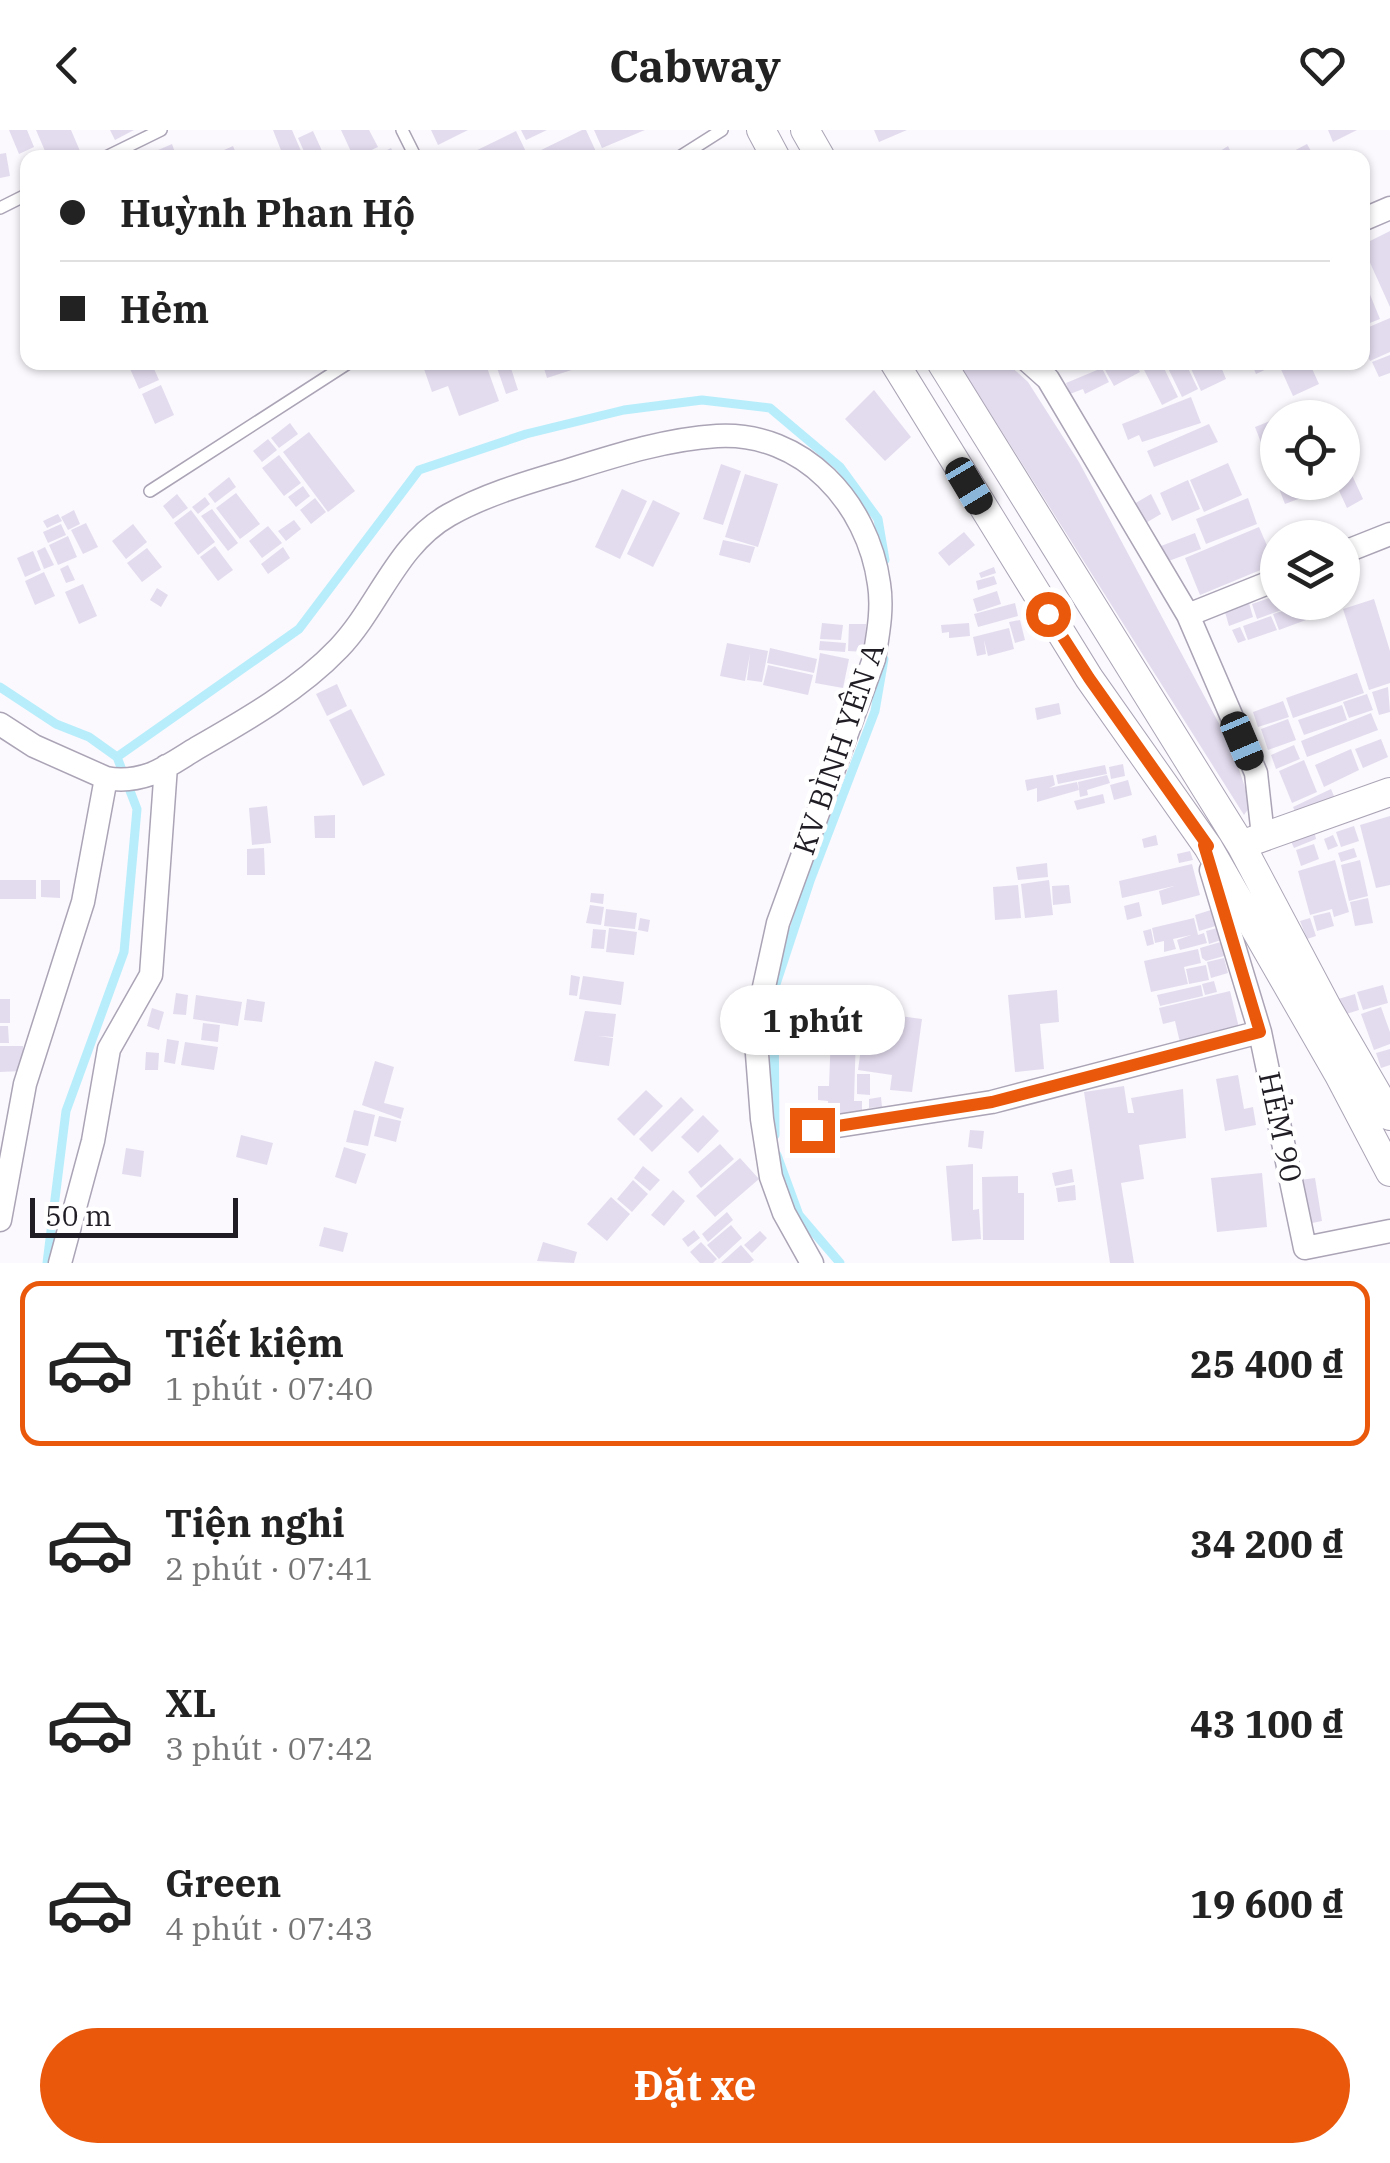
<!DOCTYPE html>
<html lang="vi">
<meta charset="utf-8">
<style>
body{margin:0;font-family:"IBM Plex Serif",serif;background:#f2f2f2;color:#222;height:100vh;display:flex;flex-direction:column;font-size:38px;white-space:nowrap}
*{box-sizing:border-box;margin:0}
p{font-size:32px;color:#767676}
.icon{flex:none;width:55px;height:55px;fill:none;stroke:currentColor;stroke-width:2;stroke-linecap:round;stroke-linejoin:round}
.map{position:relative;height:1133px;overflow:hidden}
.sheet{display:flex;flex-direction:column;background:#fff;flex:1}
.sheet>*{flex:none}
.guide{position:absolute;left:20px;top:20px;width:1350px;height:220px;border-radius:20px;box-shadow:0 2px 8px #0004;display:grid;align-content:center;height:220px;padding:0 40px;background:#fff}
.controls{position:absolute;left:1260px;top:270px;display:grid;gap:20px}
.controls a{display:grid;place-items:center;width:100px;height:100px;border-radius:50%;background:#fff;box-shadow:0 2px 8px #0004;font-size:50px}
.scale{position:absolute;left:30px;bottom:25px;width:208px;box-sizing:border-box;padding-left:10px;border:5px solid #201d24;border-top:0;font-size:28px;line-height:35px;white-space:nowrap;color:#201d24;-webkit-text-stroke:8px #fff;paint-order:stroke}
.end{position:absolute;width:45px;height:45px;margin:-22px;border:12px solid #ea580c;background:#fff;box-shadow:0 0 0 5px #fff}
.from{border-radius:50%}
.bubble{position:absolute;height:70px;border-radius:35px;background:#fff;box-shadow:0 2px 8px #0004;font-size:32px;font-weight:800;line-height:70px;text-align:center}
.car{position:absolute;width:30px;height:60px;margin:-30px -15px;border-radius:12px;box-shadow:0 0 8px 2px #0007;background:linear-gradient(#222 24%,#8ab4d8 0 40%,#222 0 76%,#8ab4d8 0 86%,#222 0)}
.guide b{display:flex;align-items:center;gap:35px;height:95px;font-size:38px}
.guide b+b{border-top:2px solid #e0e0e0}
.guide i{width:25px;height:25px;background:#222}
ul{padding:18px 0 0;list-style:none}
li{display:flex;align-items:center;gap:30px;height:165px;margin:0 20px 15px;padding:0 20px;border:5px solid transparent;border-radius:20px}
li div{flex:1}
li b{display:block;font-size:38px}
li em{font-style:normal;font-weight:800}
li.current{border-color:#ea580c}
li>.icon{width:90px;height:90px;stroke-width:1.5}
.button{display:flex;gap:20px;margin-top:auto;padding:20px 40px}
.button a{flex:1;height:115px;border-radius:60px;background:#ea580c;color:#fff;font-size:40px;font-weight:800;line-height:115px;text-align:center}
header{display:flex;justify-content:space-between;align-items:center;height:130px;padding:0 40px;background:#fff;font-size:45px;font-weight:800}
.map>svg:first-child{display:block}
</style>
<header><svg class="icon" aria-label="back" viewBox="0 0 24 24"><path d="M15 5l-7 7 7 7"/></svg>Cabway<svg class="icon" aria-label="heart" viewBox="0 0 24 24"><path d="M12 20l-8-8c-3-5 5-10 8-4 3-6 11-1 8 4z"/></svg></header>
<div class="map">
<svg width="1390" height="1133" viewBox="0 0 1390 1133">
<rect width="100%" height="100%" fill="#fbf9fd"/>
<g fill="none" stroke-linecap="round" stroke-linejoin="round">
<path stroke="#b8edfb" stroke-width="9" d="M0 557 56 594 89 607 117 627 299 499 419 340 526 304 624 280 702 270 770 278 840 337 878 389 885 430
M775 1005 774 860 810 751 875 581 884 529
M777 1025 799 1085 840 1133
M47 1133 66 981 124 822 137 679 117 627"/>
</g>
<path fill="#e3dcef" d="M9 0H27L34 17 19 24Z
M36 0H71L83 28H48Z
M110 0H134L115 10Z
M273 0H292L304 28H284Z
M341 0H369L378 17 354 28Z
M431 0H468L438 15Z
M521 0H547L526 10Z
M582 0H586L599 28H538L535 23Z
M594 0H645L602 18Z
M874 0H907L879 12Z
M1328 0H1357L1333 12Z
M313 1 323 23 307 28 298 8Z
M516 1 529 28H461Z
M172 14 177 28H159L156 21Z
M1307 14 1315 28H1290L1288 24Z
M233 16 238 28H216L215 24Z
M1228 16 1234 28H1209Z
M391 18 396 28H371Z
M6 23 10 46 0 48V24Z
M1390 101V177L1362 115Z
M1362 145 1380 189 1362 196Z
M1390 188V222L1370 231 1362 213V200Z
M1390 225V243L1379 247 1372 232Z
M127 232H151L159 250 139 259Z
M441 232H485L499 271 459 286 448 256 432 262 424 239Z
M495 232H509L518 260 506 264Z
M542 232H593V233L547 248Z
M958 232H1006L1028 252 1079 332 1231 616 1251 675 1244 685Z
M1114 232H1135L1140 242 1114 256 1104 238Z
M1140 232H1161L1178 267 1162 275Z
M1165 232H1185L1198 259 1182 267Z
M1188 232H1219L1226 249 1201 261Z
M1251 232H1282L1256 244Z
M1285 232H1309L1319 254 1293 266 1279 235Z
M1102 238 1109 252 1085 264 1083 259 1070 264 1066 253Z
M161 255 174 285 155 294 142 264Z
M874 260 911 307 885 331 845 289Z
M1191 267 1201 293 1142 312 1139 305 1128 310 1122 294Z
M1325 278 1330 288H1302V287Z
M1278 288V352H1305L1309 365 1285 374 1255 297Z
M290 293 298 304 279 318 271 308Z
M1209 294 1218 312 1154 337 1147 321Z
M309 302 355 361 328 382 283 322Z
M268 309 277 320 262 332 253 321Z
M1342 319 1352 340 1342 344Z
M279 325 301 353 284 366 262 338Z
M1228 333 1242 365 1204 382 1190 350Z
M721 334 741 341 723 395 703 389Z
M1351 343 1363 369 1347 378 1335 352H1342V347Z
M745 344 778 354 758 417 725 407Z
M229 347 236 357 215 373 208 364Z
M1188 350 1200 379 1172 391 1160 363Z
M303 356 310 366 296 377 288 367Z
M622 359 647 371 620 429 595 417Z
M236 363 260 394 240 409 216 378Z
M177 364 188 378 173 389 163 376Z
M1151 364 1161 384 1144 394 1134 374Z
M205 367 210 374 198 384 192 377Z
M315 368 326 382 311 394 300 380Z
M1248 368 1257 394 1206 414 1196 389Z
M653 370 680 383 653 437 627 424Z
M212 379 238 413 228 421 201 386Z
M74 380 80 394 68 400 61 387Z
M191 380 215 412 198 425 174 393Z
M58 384 62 391 47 398 43 391Z
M294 390 301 399 286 411 278 401Z
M86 393 98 417 83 424 71 400Z
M61 394 66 405 48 413 43 402Z
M133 394 147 412 126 429 112 411Z
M268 396 282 413 262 428 249 411Z
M1259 397 1275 434 1200 465 1185 428Z
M964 402 975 415 949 436 938 423Z
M1195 403 1201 419 1166 432 1161 416Z
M68 406 77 427 58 435 49 415Z
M723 410 755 417 750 433 719 425Z
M215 416 233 440 218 451 200 427Z
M45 417 54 435 44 439 37 421Z
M283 417 290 428 268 444 261 434Z
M147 418 162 437 142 452 127 433Z
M33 421 41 440 25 447 17 428Z
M68 435 75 450 66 453 60 439Z
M994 437 996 443 981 448 979 443Z
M44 442 55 466 35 475 25 451Z
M994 446 997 454 978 460 976 451Z
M83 454 97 486 79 494 65 462Z
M157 458 168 465 161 477 150 470Z
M997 461 1001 474 977 482 973 469Z
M1278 465V472L1301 473 1257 489 1252 474Z
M1374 469 1390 521V553L1369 560 1343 479Z
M1308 472H1333L1334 477 1312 486Z
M1015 473 1018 486 978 497 974 484Z
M1249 473 1253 487 1229 496 1225 482Z
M1301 475 1306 490 1279 500 1273 484Z
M1271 486 1277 500 1248 510 1243 496Z
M1020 490 1025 510 1015 513 1009 492Z
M822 493 843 495 841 510 820 509Z
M969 493 970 506 949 508V502L942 503 941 495Z
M849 494H866L865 522 848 521Z
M1240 497 1246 510 1238 513 1232 500Z
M1009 498 1014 519 988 526 984 510 986 524 977 526 973 507Z
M820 511 846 513 845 522 819 520Z
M727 513 768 521 762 552 747 550 750 524 745 551 720 546Z
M770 518 817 529 814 543 767 533Z
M820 523 849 529 843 558 815 553Z
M768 535 813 545 808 565 763 555Z
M1357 543 1364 563 1293 588 1286 568Z
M337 554 347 576 327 586 316 564Z
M1388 557 1390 582 1379 585 1372 562Z
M1367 564 1373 580 1349 588 1343 572Z
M1283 571 1289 587 1258 597 1253 582Z
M1059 573 1061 584 1037 590 1035 578Z
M1342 575 1347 590 1304 605 1298 590Z
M351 579 385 645 363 656 329 590Z
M1371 583 1378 600 1307 627 1301 611Z
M1288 589 1296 610 1268 620 1261 599Z
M1381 609 1388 627 1363 638 1355 619Z
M1294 615 1300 629 1276 639 1271 625Z
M1351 619 1359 640 1324 657 1315 635Z
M1304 630 1317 662 1292 673 1279 641Z
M1123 634 1125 646 1111 649 1109 637Z
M1105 635 1107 644 1058 654 1056 645Z
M1053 645 1055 655 1049 658 1077 652 1079 660 1037 672V658L1027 661 1025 650Z
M1107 645 1110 653 1087 660 1088 665 1080 667 1078 652Z
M1128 650 1132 665 1114 670 1110 655Z
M1331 659 1337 673 1299 691 1293 677Z
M1103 664 1105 673 1077 680 1074 671Z
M267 676 271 713 252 715 249 678Z
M335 685V708H315L314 686Z
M1390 686V755L1376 758 1360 695Z
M1354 696 1359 711 1341 717 1336 702Z
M1314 700 1316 709 1294 718 1290 709Z
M1156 705 1158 715 1144 718 1142 709Z
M1333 705 1338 716 1328 720 1324 709Z
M1314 714 1319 729 1301 736 1296 720Z
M264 718 265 745H247V719Z
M1354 718 1357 727 1341 732 1338 723Z
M1190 721 1193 730 1179 733 1177 724Z
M1335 730 1349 782 1334 787 1332 779 1310 785 1298 741Z
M1360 730 1368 766 1349 771 1341 735Z
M1047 733 1048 747 1018 750 1016 737Z
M1192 734 1200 765 1162 775 1159 761 1174 756 1122 768 1119 751Z
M0 750H36V769H0Z
M41 750H60V768L41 767Z
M1049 750 1053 785 1025 788 1021 754Z
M1018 755 1021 788 995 790 993 757Z
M1069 755 1071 773 1053 775 1052 756Z
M591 763 604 764 603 774 590 772Z
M1368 768 1373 793 1355 796 1350 772Z
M1139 772 1142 786 1127 790 1124 776Z
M590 775 604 777 601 795 586 793Z
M606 779 637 783 635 799 604 796Z
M1214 779 1219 795 1199 801 1195 785Z
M1330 782 1334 796 1317 801 1313 786Z
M640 788 650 790 648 802 638 800Z
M1194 788 1198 805 1204 803 1207 813 1180 820 1177 810 1191 805 1173 809 1176 819 1164 822V811L1155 813 1152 798Z
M1310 788 1316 806 1307 809 1300 791Z
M1221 797 1224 809 1209 814 1206 801Z
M609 798 637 802 634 825 606 822Z
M593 799 606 800 604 819 591 818Z
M1151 799 1154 814 1147 816 1143 801Z
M1224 811 1228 825 1206 831 1202 828 1200 818Z
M1198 819 1201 833 1184 837 1188 854 1151 862 1144 831Z
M1224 828 1228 843 1211 848 1207 832Z
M1206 835 1209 850 1189 854 1186 839Z
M571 845 580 847 577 866 569 865Z
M583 846 624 852 621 875 579 869Z
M1214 851 1217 862 1205 865 1202 854Z
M1201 855 1203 866 1160 876 1157 865Z
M1383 855 1388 873 1363 880 1357 862Z
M1057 860 1059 892 1040 894 1044 939 1015 942 1008 865Z
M1230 861 1241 906 1182 921 1175 891 1163 894 1159 878Z
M176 863 188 865 186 885 173 884Z
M1355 864 1359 880 1340 886 1335 870Z
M196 865 242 872 238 896 193 889Z
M0 869H10V893H0Z
M247 869 265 872 262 892 244 890Z
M1381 877 1390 902V914L1374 920 1361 884Z
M152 878 164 882 159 900 147 896Z
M585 881 616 884 613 907 598 906 613 908 609 936 574 931Z
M900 886 922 889 912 962 890 960 892 945 858 940 864 897 898 902Z
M832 888 855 889 854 900H831Z
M203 893 220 895 218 912 201 910Z
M0 896H8L9 913H0Z
M831 903 856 904 854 971H862V981H854V987L827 986 828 971 818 970V956H829Z
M167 909 179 911 175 934 164 932Z
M185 912 218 917 214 940 181 935Z
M0 916H23V941L0 942Z
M1390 919V935L1381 938 1376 923Z
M146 922 159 923 158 940H145Z
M375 931 394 937 384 973 404 978 401 989 362 975Z
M857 944H870V965L857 964Z
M1238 945 1244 979 1253 977 1256 995 1225 1001 1216 949Z
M1124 956 1128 983H1134L1131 968 1183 959 1186 1008 1139 1015 1144 1049 1121 1053 1134 1133H1110L1084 962Z
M646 960 663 976 634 1006 617 989Z
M681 967 694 980 652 1022 639 1009Z
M881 967 882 977 869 978V969Z
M354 980 375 985 368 1016 346 1012Z
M703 985 719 1001 698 1023 681 1007Z
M379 986 401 991 396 1012 374 1006Z
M970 1000 984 1001 982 1019 968 1017Z
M241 1005 273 1013 267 1035 236 1027Z
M720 1014 734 1029 701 1058 688 1042Z
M344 1017 366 1024 356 1054 335 1047Z
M126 1018 144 1021 141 1047 122 1044Z
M740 1028 759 1049 715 1087 696 1066Z
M973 1034V1080L979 1079 981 1109 952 1111 946 1036Z
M643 1036 660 1050 650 1061 634 1048Z
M1072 1039 1074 1052 1055 1056 1052 1043Z
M1262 1043 1267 1097 1217 1102 1211 1048Z
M1018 1046V1063H1024V1110H983L982 1047Z
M1315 1048 1322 1091 1307 1094 1300 1050Z
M633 1050 648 1064 632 1082 617 1069Z
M1075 1055 1076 1070 1058 1072 1056 1058Z
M673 1060 685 1071 664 1096 651 1085Z
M611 1067 630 1084 607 1111 587 1094Z
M727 1082 733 1090 708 1112 702 1104Z
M731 1095 742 1108 719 1129 707 1115Z
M324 1097 348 1103 343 1122 319 1116Z
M694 1100 700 1108 688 1117 682 1109Z
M760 1101 767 1108 752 1123 744 1115Z
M543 1112 577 1122 574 1133 537 1131Z
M701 1112 717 1129 713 1133H700L690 1122Z
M741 1115 754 1130 750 1133H721Z"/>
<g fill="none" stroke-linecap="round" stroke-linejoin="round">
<g stroke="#aba4b6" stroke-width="14">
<path id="service" d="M402 0 416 28
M104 28 161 0
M678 28 722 0
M0 78 28 64
M150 361 350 232"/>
</g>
<g stroke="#aba4b6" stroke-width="25">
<path id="minor" d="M1362 90 1390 78
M1029 232 1048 249 1188 485 1256 643 1263 706
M1342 423 1390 404
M1188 485 1278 449
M0 594 34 616 106 648C121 651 137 649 151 644 167 638 182 627 197 618 246 590 300 559 339 518 379 476 396 415 449 385 486 364 529 352 569 340 617 325 667 309 717 306 803 301 868 373 879 454 883 479 878 504 874 529L778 793 755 898 762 989 771 1047 784 1083 812 1133
M1211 740 1260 902 1305 1118 1390 1101
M812 1000 992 972 1260 902
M0 1090 25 954 83 772 106 648
M60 1133 93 1011 109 919 151 845 166 636"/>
</g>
<g stroke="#aba4b6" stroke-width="30">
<path id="tertiary" d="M761 0 776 28
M805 0 821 28
M894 232 1089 548 1208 717 1339 945 1390 1042
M941 232 1241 715 1328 879 1390 986
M1241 715 1390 662"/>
</g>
<use href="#service" stroke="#fff" stroke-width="11"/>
<use href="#minor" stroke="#fff" stroke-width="22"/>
<use href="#tertiary" stroke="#fff" stroke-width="28"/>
</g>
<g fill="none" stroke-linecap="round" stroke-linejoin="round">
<path stroke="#ea580c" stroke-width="12" d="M812 1000 992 972 1260 902 1204 715 1208 716 1089 548 1048 484"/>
</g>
<g text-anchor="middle" stroke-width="9" stroke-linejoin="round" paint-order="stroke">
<g font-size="30" fill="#201d24" stroke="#fff">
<text transform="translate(839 619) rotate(-71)" y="10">KV BÌNH YÊN A</text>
<text transform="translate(1280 997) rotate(78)" y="10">HẺM 90</text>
</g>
</g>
</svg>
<div class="controls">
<a><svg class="icon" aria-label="locate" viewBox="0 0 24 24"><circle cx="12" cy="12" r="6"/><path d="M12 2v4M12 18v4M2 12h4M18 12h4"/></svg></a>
<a><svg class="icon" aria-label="layers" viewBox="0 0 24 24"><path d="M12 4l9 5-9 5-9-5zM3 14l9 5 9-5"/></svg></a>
</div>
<div class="scale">50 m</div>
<i class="end from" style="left:1048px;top:484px"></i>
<i class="end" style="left:812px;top:1000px"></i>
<div class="bubble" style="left:720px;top:855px;width:185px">1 phút</div>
<i class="car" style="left:969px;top:356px;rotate:149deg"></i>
<i class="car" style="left:1242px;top:611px;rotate:157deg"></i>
<div class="guide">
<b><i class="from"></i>Huỳnh Phan Hộ</b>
<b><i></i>Hẻm</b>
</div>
</div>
<section class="sheet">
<ul>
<li class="current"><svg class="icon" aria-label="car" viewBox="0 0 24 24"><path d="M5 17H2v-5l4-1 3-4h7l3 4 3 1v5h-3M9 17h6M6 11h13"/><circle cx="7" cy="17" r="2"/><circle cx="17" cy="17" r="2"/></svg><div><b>Tiết kiệm</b><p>1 phút · 07:40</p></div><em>25 400 ₫</em></li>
<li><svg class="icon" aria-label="car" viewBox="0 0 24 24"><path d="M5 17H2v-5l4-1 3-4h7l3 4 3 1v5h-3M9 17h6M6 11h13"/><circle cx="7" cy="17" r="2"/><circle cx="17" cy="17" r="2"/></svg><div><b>Tiện nghi</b><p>2 phút · 07:41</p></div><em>34 200 ₫</em></li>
<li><svg class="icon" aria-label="car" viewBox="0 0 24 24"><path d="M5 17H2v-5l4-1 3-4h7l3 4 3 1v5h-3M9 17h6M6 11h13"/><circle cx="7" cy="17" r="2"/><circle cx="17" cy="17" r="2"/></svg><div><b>XL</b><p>3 phút · 07:42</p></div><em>43 100 ₫</em></li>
<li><svg class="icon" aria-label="car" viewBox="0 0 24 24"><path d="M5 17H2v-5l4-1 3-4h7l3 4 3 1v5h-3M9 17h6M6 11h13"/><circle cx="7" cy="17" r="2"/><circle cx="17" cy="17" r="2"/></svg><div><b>Green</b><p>4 phút · 07:43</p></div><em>19 600 ₫</em></li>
</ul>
<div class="button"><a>Đặt xe</a></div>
</section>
